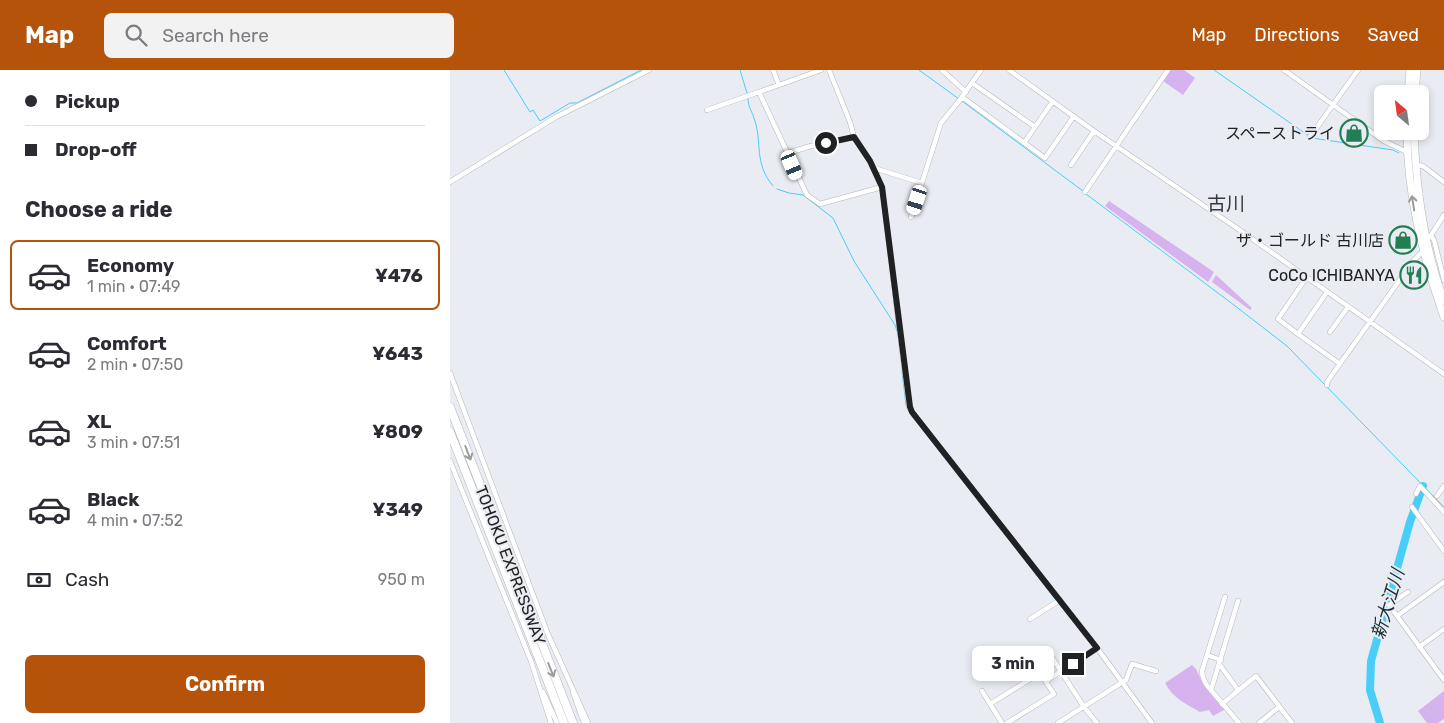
<!DOCTYPE html>
<meta charset="utf-8">
<style>
body{margin:0;font-family:Rubik,"Noto Sans JP",sans-serif;background:#f2f2f3;color:#2b2b33;height:100vh;display:flex;flex-direction:column;font-size:19px;white-space:nowrap}
*{box-sizing:border-box;margin:0}
p{font-size:16px;color:#7c7c81}
.icon{flex:none;width:28px;height:28px;fill:none;stroke:currentColor;stroke-width:2;stroke-linecap:round;stroke-linejoin:round}
.map{position:relative;flex:1;overflow:hidden}
.drawer{display:flex;flex-direction:column;background:#fff;width:450px}
.drawer>*{flex:none}
.banner{display:grid;align-content:center;height:110px;padding:0 25px;background:#fff}
.needle{width:32px;rotate:331deg}
.buttons{position:absolute;left:924px;top:15px;display:grid;gap:10px}
.buttons a{display:grid;place-items:center;width:55px;height:55px;border-radius:8px;background:#fff;box-shadow:0 2px 8px #0003;font-size:25px}
.end{position:absolute;width:22px;height:22px;margin:-11px;border:6px solid #202123;background:#fff;box-shadow:0 0 0 2px #fff}
.from{border-radius:50%}
.bubble{position:absolute;height:35px;border-radius:8px;background:#fff;box-shadow:0 2px 8px #0003;font-size:16px;font-weight:700;line-height:35px;text-align:center}
.car{position:absolute;width:15px;height:30px;margin:-15px -8px;border-radius:6px;box-shadow:0 0 4px 1px #0007;background:linear-gradient(#fff 24%,#345 0 40%,#fff 0 76%,#345 0 86%,#fff 0)}
.banner b{display:flex;align-items:center;gap:18px;height:48px;font-size:19px}
.banner b+b{border-top:1px solid #e1e1e2}
.banner i{width:12px;height:12px;background:#2b2b33}
ul{padding:0;list-style:none}
li{display:flex;align-items:center;gap:15px;height:70px;margin:0 10px 8px;padding:0 15px;border:2px solid transparent;border-radius:8px}
li div{flex:1}
li b{display:block;font-size:19px}
li em{font-style:normal;font-weight:700}
li.active{border-color:#b45309}
li>.icon{width:45px;height:45px;stroke-width:1.5}
h2{padding:0 25px;font-size:22px;line-height:60px}
.pay{display:flex;align-items:center;gap:12px;height:55px;padding:0 25px;font-size:19px}
.pay p{margin-inline-start:auto}
.cta{display:flex;gap:10px;margin-top:auto;padding:10px 25px}
.cta a{flex:1;height:58px;border-radius:8px;background:#b45309;color:#fff;font-size:20px;font-weight:700;line-height:58px;text-align:center}
header{display:flex;align-items:center;gap:30px;box-sizing:border-box;height:70px;padding:0 25px;background:#b45309;color:#fff}
header strong{font-size:24px}
nav{display:flex;gap:28px;margin-inline-start:auto;font-size:18px}
.search{width:350px;height:45px;background:#f2f2f3;display:flex;align-items:center;gap:12px;box-sizing:border-box;padding:0 18px;border-radius:8px;color:#7c7c81;font-size:19px}
main{display:flex;flex:1;min-height:0}
.map>svg:first-child{display:block}
</style>
<header>
<strong>Map</strong>
<div class="search"><svg class="icon" aria-label="search" viewBox="0 0 24 24"><circle cx="10" cy="10" r="6"/><path d="M15 15l6 6"/></svg>Search here</div>
<nav><a>Map</a><a>Directions</a><a>Saved</a></nav>
</header>
<main>
<section class="drawer">
<div class="banner">
<b><i class="from"></i>Pickup</b>
<b><i></i>Drop-off</b>
</div>
<h2>Choose a ride</h2>
<ul>
<li class="active"><svg class="icon" aria-label="car" viewBox="0 0 24 24"><path d="M5 17H2v-5l4-1 3-4h7l3 4 3 1v5h-3M9 17h6M6 11h13"/><circle cx="7" cy="17" r="2"/><circle cx="17" cy="17" r="2"/></svg><div><b>Economy</b><p>1 min · 07:49</p></div><em>¥476</em></li>
<li><svg class="icon" aria-label="car" viewBox="0 0 24 24"><path d="M5 17H2v-5l4-1 3-4h7l3 4 3 1v5h-3M9 17h6M6 11h13"/><circle cx="7" cy="17" r="2"/><circle cx="17" cy="17" r="2"/></svg><div><b>Comfort</b><p>2 min · 07:50</p></div><em>¥643</em></li>
<li><svg class="icon" aria-label="car" viewBox="0 0 24 24"><path d="M5 17H2v-5l4-1 3-4h7l3 4 3 1v5h-3M9 17h6M6 11h13"/><circle cx="7" cy="17" r="2"/><circle cx="17" cy="17" r="2"/></svg><div><b>XL</b><p>3 min · 07:51</p></div><em>¥809</em></li>
<li><svg class="icon" aria-label="car" viewBox="0 0 24 24"><path d="M5 17H2v-5l4-1 3-4h7l3 4 3 1v5h-3M9 17h6M6 11h13"/><circle cx="7" cy="17" r="2"/><circle cx="17" cy="17" r="2"/></svg><div><b>Black</b><p>4 min · 07:52</p></div><em>¥349</em></li>
</ul>
<div class="pay"><svg class="icon" aria-label="cash" viewBox="0 0 24 24"><path d="M3 7h18v10H3z"/><circle cx="12" cy="12" r="2"/></svg>Cash<p>950 m</p></div>
<div class="cta"><a>Confirm</a></div>
</section>
<div class="map">
<svg width="994" height="653" viewBox="0 0 994 653">
<rect width="100%" height="100%" fill="#e9ecf2"/>
<path fill="#d6b3ef" d="M721 0H734L745 8 733 25 713 11Z
M659 131 764 202 758 212 655 136Z
M766 205 802 238 800 240 762 212Z
M742 595 746 599 754 616 774 640 763 646 759 640 750 642C736 634 723 628 715 613Z
M994 621V649L988 653H977L968 641Z"/>
<g fill="none" stroke-linecap="round" stroke-linejoin="round">
<path stroke="#49cef9" stroke-width="1" d="M54 0 80 42 83 40 90 51 120 33H127L191 0
M290 0 297 23
M469 0 509 29
M764 0 859 66
M298 29C298 37 302 41 304 48 313 73 303 92 323 116
M512 31 633 121
M862 68 943 80 949 83
M973 99 980 104
M327 119 339 123 353 125 383 148 404 191 445 255 448 264
M636 124 780 232 837 276 994 437
M452 301 456 335
M458 339 461 345 548 456
M552 460 605 529
M610 535 643 576"/>
<path stroke="#49cef9" stroke-width="8" d="M930 653 920 620 921 591 960 452 973 416"/>
<g stroke="#b3b6bb" stroke-width="5.5">
<path id="minor" d="M323 0 329 15 309 22 357 125 370 134 432 117
M379 0 400 52 404 67 420 91 432 117 459 337 462 342 647 578 702 653
M492 0 516 22
M559 0 644 61 794 163 994 304
M834 0 934 71 957 82
M522 13 585 57
M329 15 371 0
M512 27 595 88 624 46
M257 40 309 22
M860 67 908 0
M574 73 603 31
M338 83 361 76 404 67
M621 95 644 61
M967 95 973 96 994 112
M424 98 472 113
M0 112 106 47 199 0
M635 122 718 0
M461 147 491 53 509 31 531 0
M981 166 984 170 994 210
M980 167 994 145
M856 208 828 249 848 264 877 222
M880 262 898 237
M848 264 890 294
M0 303 97 562 138 653
M877 315V312L964 190 973 181
M0 391 81 591 101 653
M966 424 970 416 994 442
M987 426 994 416
M962 437 994 481
M958 522 939 535 994 610
M788 531 761 620 789 653
M947 546 994 512
M580 549 610 530
M969 577 994 559
M599 583 634 637 647 653
M757 585 771 590
M770 595 788 620
M596 611 647 578
M761 620C756 615 752 608 752 601L775 527
M532 621 552 653
M93 622 107 653
M123 622 134 653
M540 634 590 603 604 624 557 653
M772 634 806 606 842 653
M608 653 676 610 682 594 706 601
M809 653 829 637"/>
</g>
<g stroke="#b3b6bb" stroke-width="8">
<path id="trunk" d="M958 24 960 0
M965 24 967 0
M957 61C957 125 973 187 994 247
M964 61C966 118 974 177 994 231"/>
</g>
<g stroke="#b3b6bb" stroke-width="9">
<path id="motorway" d="M0 337 123 653
M0 362 114 653"/>
</g>
<use href="#minor" stroke="#fff" stroke-width="4.5"/>
<use href="#trunk" stroke="#fff" stroke-width="7"/>
<use href="#motorway" stroke="#fff" stroke-width="8"/>
</g>
<defs><path id="oneway-shaft" d="M-6 0H5M1.5-3L5.5 0L1.5 3" fill="none" stroke-width="1.6" stroke-linecap="round" stroke-linejoin="round" transform="scale(1.25)"/></defs>
<g stroke="#9b9b9c">
<use href="#oneway-shaft" transform="translate(963 133) rotate(-99)"/>
<use href="#oneway-shaft" transform="translate(18 383) rotate(69)"/>
<use href="#oneway-shaft" transform="translate(101 600) rotate(68)"/>
</g>
<g fill="none" stroke-linecap="round" stroke-linejoin="round">
<path stroke="#202123" stroke-width="6" d="M376 73 404 67 420 91 432 117 460 337 462 342 647 578 623 594"/>
</g>
<defs>
<g id="shop-ring" transform="scale(1.4375)"><circle r="9.5" fill="#e9ecf2" stroke="#237e54" stroke-width="1.5"/><path d="M-5-2.5h2.3a2.7 3.5 0 0 1 5.4 0H5L5.5 6h-11ZM-1.5-2.5h3a1.5 2.3 0 0 0-3 0Z" fill="#237e54"/></g>
<g id="restaurant-ring" transform="scale(1.4375)"><circle r="9.5" fill="#e9ecf2" stroke="#237e54" stroke-width="1.5"/><path d="M-5-6h1v4h1v-4h1v4h1v-4h1v5L-1.5 .5V6h-2V.5L-5-1ZM5-6V6H3V1.5H1.5Q1.5-4 5-6Z" fill="#237e54"/></g>
</defs>
<g fill-rule="evenodd">
<use href="#shop-ring" x="904" y="63"/>
<use href="#shop-ring" x="953" y="170"/>
<use href="#restaurant-ring" x="964" y="205"/>
</g>
<g text-anchor="middle" stroke-width="4" stroke-linejoin="round" paint-order="stroke">
<g font-size="16" fill="#202123" stroke="#e9ecf2" text-anchor="end">
<text x="885" y="69">スペーストライ</text>
<text x="934" y="176">ザ・ゴールド 古川店</text>
<text x="945" y="211">CoCo ICHIBANYA</text>
</g>
<g font-size="16" fill="#202123" stroke="#e9ecf2">
<text transform="translate(61 495) rotate(69)" y="6">TOHOKU EXPRESSWAY</text>
</g>
<g font-size="18" font-style="italic" fill="#172d35" stroke="#e9ecf2">
<text transform="translate(938 534) rotate(-73)" y="6">新大江川</text>
</g>
<g font-size="19" fill="#37393d" stroke="#e9ecf2">
<text x="776" y="140">古川</text>
</g>
</g>
</svg>
<div class="buttons">
<a><svg class="needle" viewBox="-14 -14 28 28"><path d="M0-13l5 13h-10z" fill="#e53935"/><path d="M0 13l5-13h-10z" fill="#7c7c81"/></svg></a>
</div>
<i class="end from" style="left:376px;top:73px"></i>
<i class="end" style="left:623px;top:594px"></i>
<div class="bubble" style="left:522px;top:576px;width:82px">3 min</div>
<i class="car" style="left:342px;top:95px;rotate:157deg"></i>
<i class="car" style="left:467px;top:130px;rotate:198deg"></i>
</div>
</main>
